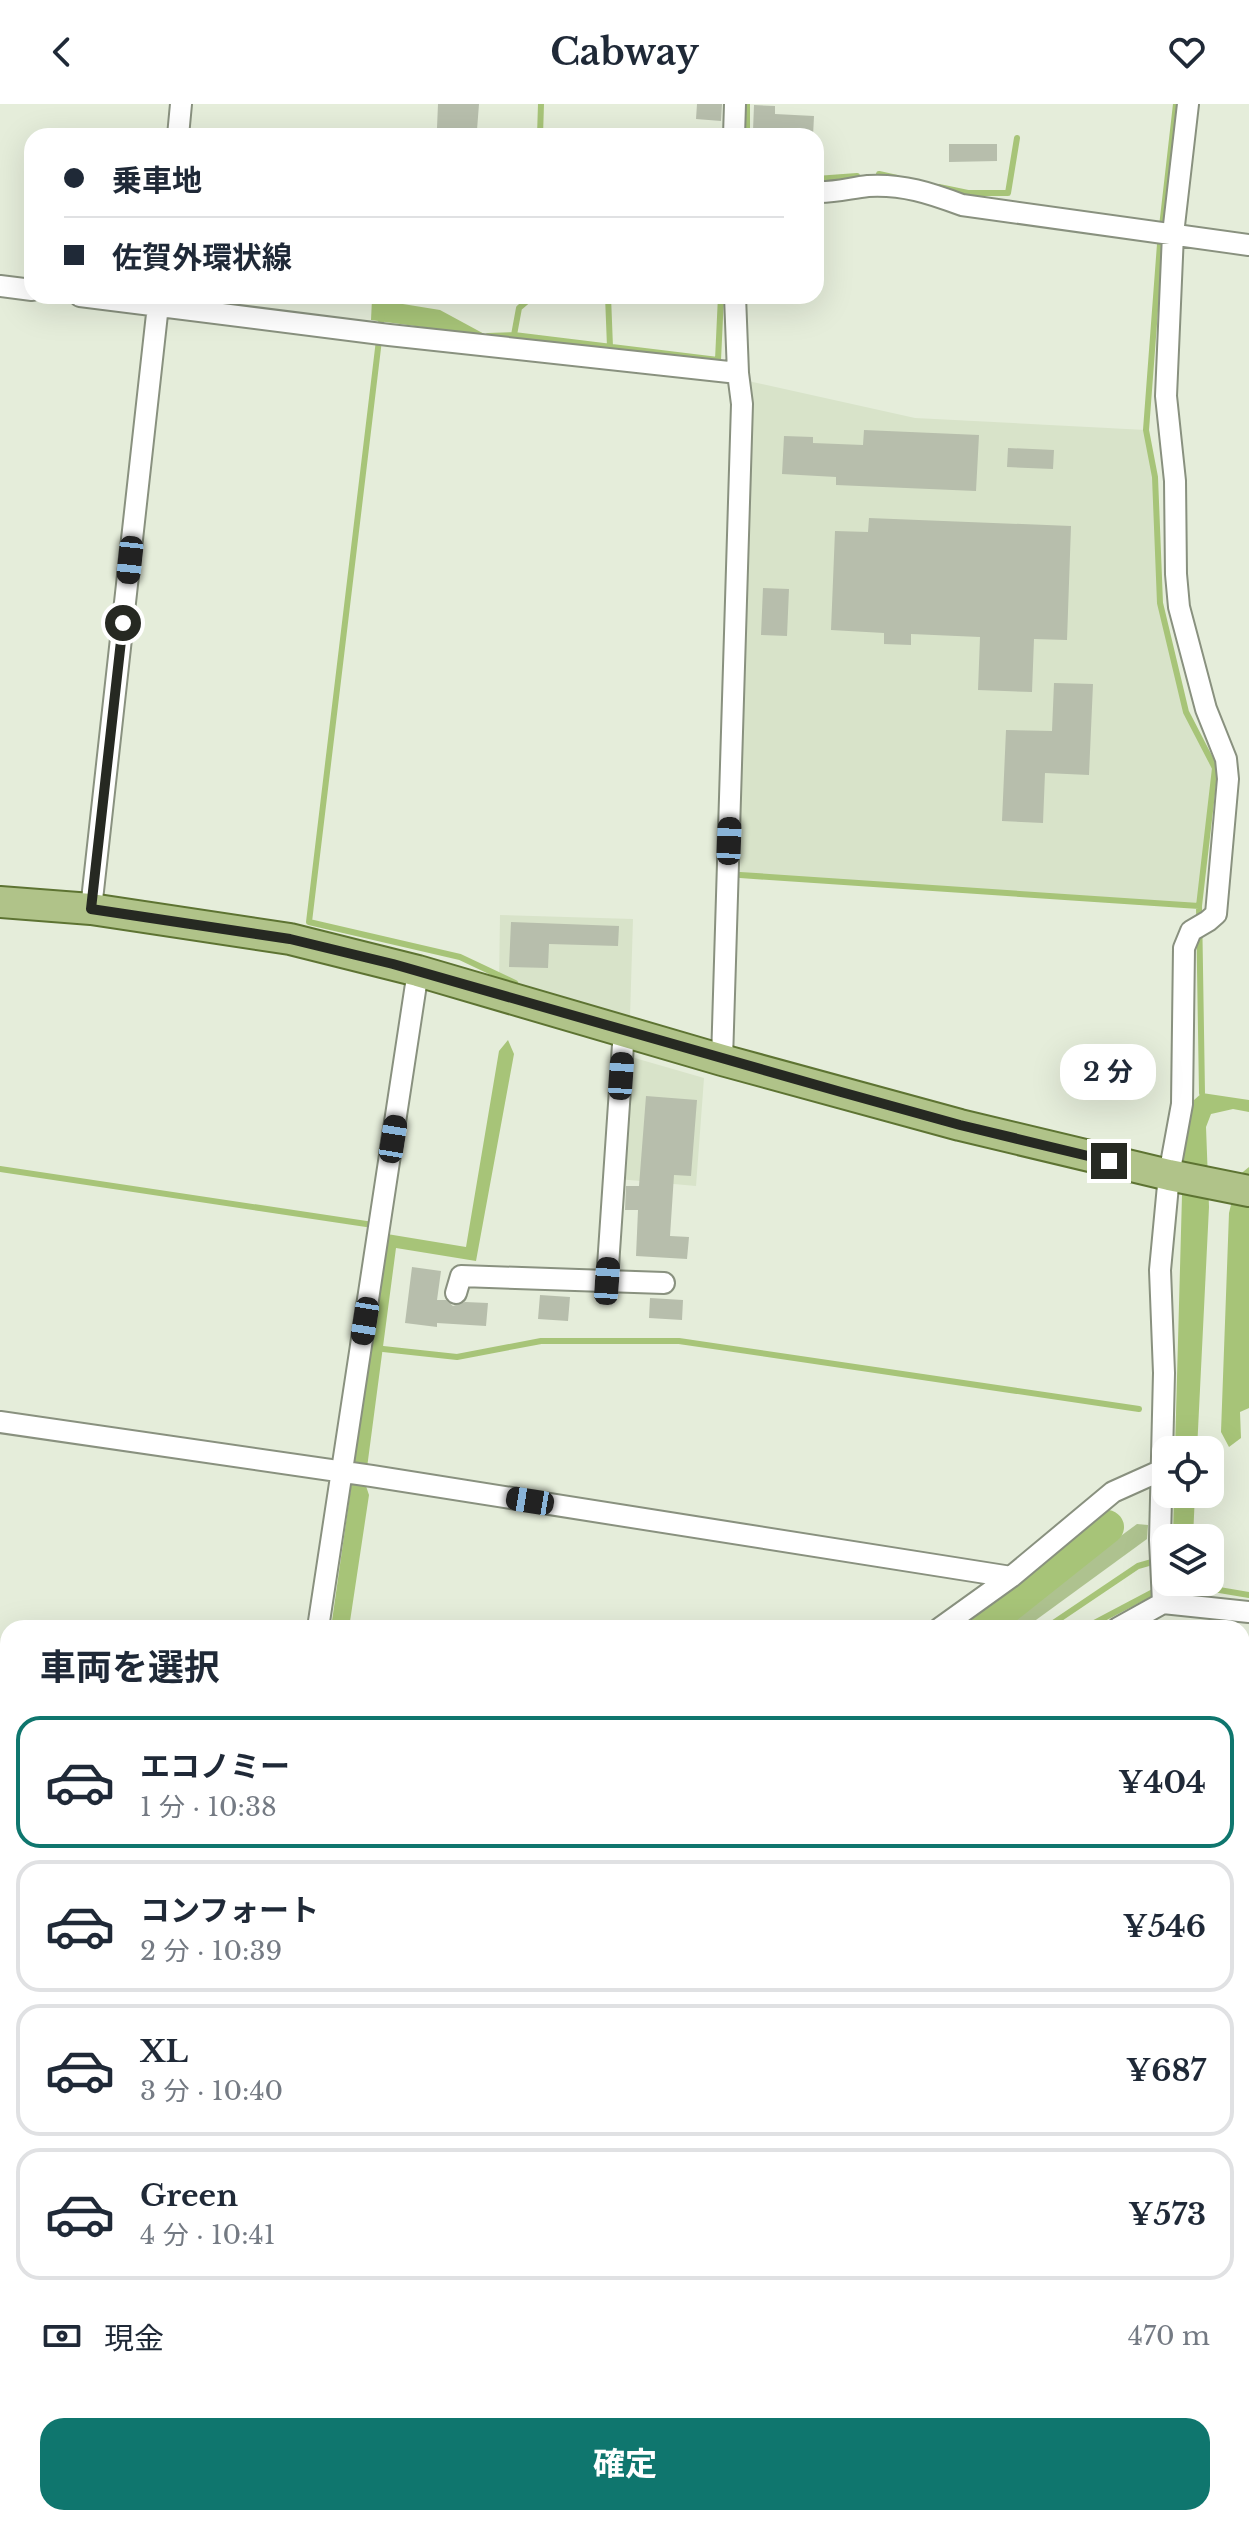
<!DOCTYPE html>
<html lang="ja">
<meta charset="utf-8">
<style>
body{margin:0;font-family:"Libre Baskerville","Noto Sans JP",serif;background:#f2f2f3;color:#1f2937;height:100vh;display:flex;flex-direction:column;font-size:30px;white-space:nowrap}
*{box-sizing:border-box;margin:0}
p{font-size:26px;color:#747a83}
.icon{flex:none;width:44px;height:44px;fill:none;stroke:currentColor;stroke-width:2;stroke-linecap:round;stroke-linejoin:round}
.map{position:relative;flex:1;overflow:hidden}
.sheet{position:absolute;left:0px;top:1516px;width:1250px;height:906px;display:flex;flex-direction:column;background:#fff;border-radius:24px 24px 0 0;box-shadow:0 8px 32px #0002}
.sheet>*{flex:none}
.guide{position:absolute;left:24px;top:24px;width:800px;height:176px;border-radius:24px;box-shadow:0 8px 32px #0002;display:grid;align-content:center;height:176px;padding:0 40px;background:#fff}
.buttons{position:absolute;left:1152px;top:1332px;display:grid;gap:16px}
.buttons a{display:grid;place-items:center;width:72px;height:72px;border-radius:16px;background:#fff;box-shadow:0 8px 32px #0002;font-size:40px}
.end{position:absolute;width:36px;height:36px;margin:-18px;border:10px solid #262922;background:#fff;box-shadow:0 0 0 4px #fff}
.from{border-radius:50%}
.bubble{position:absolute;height:56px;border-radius:24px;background:#fff;box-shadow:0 8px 32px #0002;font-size:26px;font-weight:700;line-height:56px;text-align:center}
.car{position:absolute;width:24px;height:48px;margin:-24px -12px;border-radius:10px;box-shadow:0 0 6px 2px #0007;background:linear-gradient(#222 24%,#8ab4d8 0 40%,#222 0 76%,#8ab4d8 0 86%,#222 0)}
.guide b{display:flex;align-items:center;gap:28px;height:76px;font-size:30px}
.guide b+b{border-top:2px solid #e0e1e3}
.guide i{width:20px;height:20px;background:#1f2937}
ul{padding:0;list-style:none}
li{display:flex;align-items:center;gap:24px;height:132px;margin:0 16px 12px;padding:0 24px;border:4px solid #e0e1e3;border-radius:24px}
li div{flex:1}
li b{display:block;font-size:30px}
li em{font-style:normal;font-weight:700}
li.current{border-color:#0f766e}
li>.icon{width:72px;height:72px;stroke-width:1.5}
h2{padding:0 40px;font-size:36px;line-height:96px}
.pay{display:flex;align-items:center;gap:20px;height:88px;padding:0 40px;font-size:30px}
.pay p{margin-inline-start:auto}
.primary-button{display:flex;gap:16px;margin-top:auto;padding:16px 40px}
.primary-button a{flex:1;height:92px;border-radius:24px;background:#0f766e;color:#fff;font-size:32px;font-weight:700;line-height:92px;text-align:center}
header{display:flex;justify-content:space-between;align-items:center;height:104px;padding:0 40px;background:#fff;font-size:36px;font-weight:700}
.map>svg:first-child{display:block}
</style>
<header><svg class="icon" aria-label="back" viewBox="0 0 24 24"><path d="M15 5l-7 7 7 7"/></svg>Cabway<svg class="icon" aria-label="heart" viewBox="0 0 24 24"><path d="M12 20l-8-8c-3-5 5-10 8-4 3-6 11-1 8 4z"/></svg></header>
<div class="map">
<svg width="1249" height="2421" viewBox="0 0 1249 2421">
<rect width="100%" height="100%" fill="#e5edda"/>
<path fill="#d8e3c9" d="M748 277 915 314 1146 326 1155 373 1160 499 1186 608 1215 664 1199 802 740 771Z
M500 811 633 815 630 913 499 881Z
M614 948 704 974 696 1082 607 1074Z"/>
<path fill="#aec28f" d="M1137 1420 1148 1421 1147 1435 1025 1524H996Z"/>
<path fill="#a7c478" d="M372 195 440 206 488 232 371 216Z
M508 936 514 950 476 1157 396 1144 365 1379 369 1391 349 1524H331L387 1130 466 1143 499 947Z
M1202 989 1249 996V1008L1233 1005 1211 1010 1206 1023 1209 1103 1197 1346H1175L1183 1055 1194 996Z
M1249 1063V1304L1240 1308 1241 1334 1229 1343 1221 1328 1229 1109 1238 1072Z
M1174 1390H1195L1193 1434H1173Z"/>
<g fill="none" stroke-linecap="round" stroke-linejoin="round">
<path stroke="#a7c478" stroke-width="6" d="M1176 0 1160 140 1146 326 1155 373 1160 499 1186 608 1215 664 1199 802 1202 989
M540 32 541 0
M747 32V0
M879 70 897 74
M816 75 857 72
M939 83 968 89H1008L1017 34
M608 192 610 243
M382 211 309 818 460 853 515 879
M514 231 519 204 533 192
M488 232 514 231 718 256 721 192
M740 771 1199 802
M0 1065 373 1121
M383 1245 457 1253 541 1237H679L1139 1305
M1166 1481 1172 1478 1249 1491
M1046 1524 1138 1462 1159 1456
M1085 1524 1157 1486
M0 2198 8 2193
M1242 2205 1249 2220
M1242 2354 1249 2350
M417 2414 421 2421
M988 2414 992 2421
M1102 2421 1116 2414"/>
<path stroke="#a7c478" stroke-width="34" d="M980 1524 1107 1423
M0 2145 8 2141"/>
</g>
<path fill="#b7beac" d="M438 0H479L477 26 437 24Z
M697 0H722L721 17 696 15Z
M754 1 775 2V10L814 12 813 32H783V28L753 27Z
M949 40H997V57L949 58Z
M864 326 979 331 976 387 836 381V373L782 370 784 332 813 333V339L863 341Z
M1008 344 1054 346 1053 365 1007 363Z
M869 414 1071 422 1067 536 1034 535 1032 588 978 586 980 533 911 530V541L884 540V529L831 526 835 427 868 428Z
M763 484 789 485 787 532 761 531Z
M1054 579 1093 580 1089 671 1045 669 1043 719 1002 717 1006 626 1052 627Z
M511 818 619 822 618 842 549 840 548 864 509 863Z
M646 992 697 996 691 1072 674 1071 670 1132 689 1133 687 1155 636 1152 638 1106H625L626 1082H639Z
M412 1163 441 1167 437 1196H446L453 1202 465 1198 488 1199 486 1222 437 1219V1223L405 1219Z
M540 1191 570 1193 568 1217 538 1215Z
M650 1194 683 1196 682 1216 649 1214Z"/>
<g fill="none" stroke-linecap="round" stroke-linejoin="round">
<g stroke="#89917f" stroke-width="24">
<path id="minor" d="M178 32 181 0
M734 32 735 0
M816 88C834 89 850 84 868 82 903 80 930 89 962 101L1249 141
M0 182 32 186
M80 192 389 231 738 269
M91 805 159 192
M722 956 742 300 738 269 735 192
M607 1177 624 926
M456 1189 461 1172 664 1179
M0 1318 372 1372 1011 1473
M1163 1499 1160 1436 1164 1269 1160 1166 1169 1071 1182 1000 1184 844 1191 827 1208 817 1216 810 1228 675 1226 655 1206 605 1179 503 1176 470 1175 377 1166 292 1173 130 1188 0
M318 1524 418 867
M940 1524 1011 1473 1113 1388 1162 1366
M1118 1524 1163 1499 1249 1508
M0 2116 8 2112
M1242 2365 1249 2362
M746 2414 750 2421
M1004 2414 1008 2421
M1128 2421 1142 2414"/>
</g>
<g stroke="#5d7332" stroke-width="34">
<path id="primary" d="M0 798 91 805 290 835 418 867 722 956 960 1021 1169 1071 1249 1087"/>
</g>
<path stroke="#7f8478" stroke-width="3" stroke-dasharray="8 4" stroke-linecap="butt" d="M1242 1822 1249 1824
M0 2250 8 2245
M87 2414 90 2421"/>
<use href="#minor" stroke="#fff" stroke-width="20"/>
<use href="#primary" stroke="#b0c389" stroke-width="30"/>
<path stroke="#42453d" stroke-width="6" stroke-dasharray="10 10" stroke-linecap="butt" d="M1242 2388 1249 2385
M1175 2421 1189 2414
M1222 2421 1237 2414"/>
</g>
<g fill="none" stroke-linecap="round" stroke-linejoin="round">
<path stroke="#262922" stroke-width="10" d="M123 519 91 805 290 835 393 860 841 988 960 1021 1109 1057"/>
</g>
</svg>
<div class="buttons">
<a><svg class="icon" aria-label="locate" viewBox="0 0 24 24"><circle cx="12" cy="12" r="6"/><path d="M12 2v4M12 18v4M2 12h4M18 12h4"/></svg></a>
<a><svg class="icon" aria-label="layers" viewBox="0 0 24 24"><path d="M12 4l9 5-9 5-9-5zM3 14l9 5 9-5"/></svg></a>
</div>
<i class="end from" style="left:123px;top:519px"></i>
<i class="end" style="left:1109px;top:1057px"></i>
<div class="bubble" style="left:1060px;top:940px;width:96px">2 分</div>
<i class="car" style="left:130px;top:456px;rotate:186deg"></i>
<i class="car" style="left:729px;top:737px;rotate:2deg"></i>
<i class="car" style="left:621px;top:972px;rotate:4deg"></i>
<i class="car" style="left:393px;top:1035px;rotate:9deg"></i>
<i class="car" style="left:607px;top:1177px;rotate:4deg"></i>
<i class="car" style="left:365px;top:1217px;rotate:189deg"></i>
<i class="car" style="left:530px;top:1397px;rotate:279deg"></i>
<div class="guide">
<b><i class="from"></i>乗車地</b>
<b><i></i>佐賀外環状線</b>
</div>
<section class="sheet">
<h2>車両を選択</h2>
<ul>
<li class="current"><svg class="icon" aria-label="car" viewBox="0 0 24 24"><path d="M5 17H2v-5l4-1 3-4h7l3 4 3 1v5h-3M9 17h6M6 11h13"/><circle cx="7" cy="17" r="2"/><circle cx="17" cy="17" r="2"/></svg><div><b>エコノミー</b><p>1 分 · 10:38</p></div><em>¥404</em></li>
<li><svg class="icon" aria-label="car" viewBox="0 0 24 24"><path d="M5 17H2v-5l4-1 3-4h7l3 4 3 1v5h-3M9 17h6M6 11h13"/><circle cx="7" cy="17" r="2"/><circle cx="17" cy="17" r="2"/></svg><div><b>コンフォート</b><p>2 分 · 10:39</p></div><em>¥546</em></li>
<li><svg class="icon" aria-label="car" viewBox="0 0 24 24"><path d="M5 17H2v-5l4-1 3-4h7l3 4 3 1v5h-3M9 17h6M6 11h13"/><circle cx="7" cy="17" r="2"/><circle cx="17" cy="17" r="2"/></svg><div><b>XL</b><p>3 分 · 10:40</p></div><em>¥687</em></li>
<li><svg class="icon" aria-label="car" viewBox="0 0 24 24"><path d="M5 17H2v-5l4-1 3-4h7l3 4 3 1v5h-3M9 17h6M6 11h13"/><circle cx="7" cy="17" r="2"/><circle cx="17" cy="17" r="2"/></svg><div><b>Green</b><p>4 分 · 10:41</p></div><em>¥573</em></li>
</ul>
<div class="pay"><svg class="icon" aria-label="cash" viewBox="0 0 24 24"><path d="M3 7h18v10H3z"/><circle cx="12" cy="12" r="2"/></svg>現金<p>470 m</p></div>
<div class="primary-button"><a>確定</a></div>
</section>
</div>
